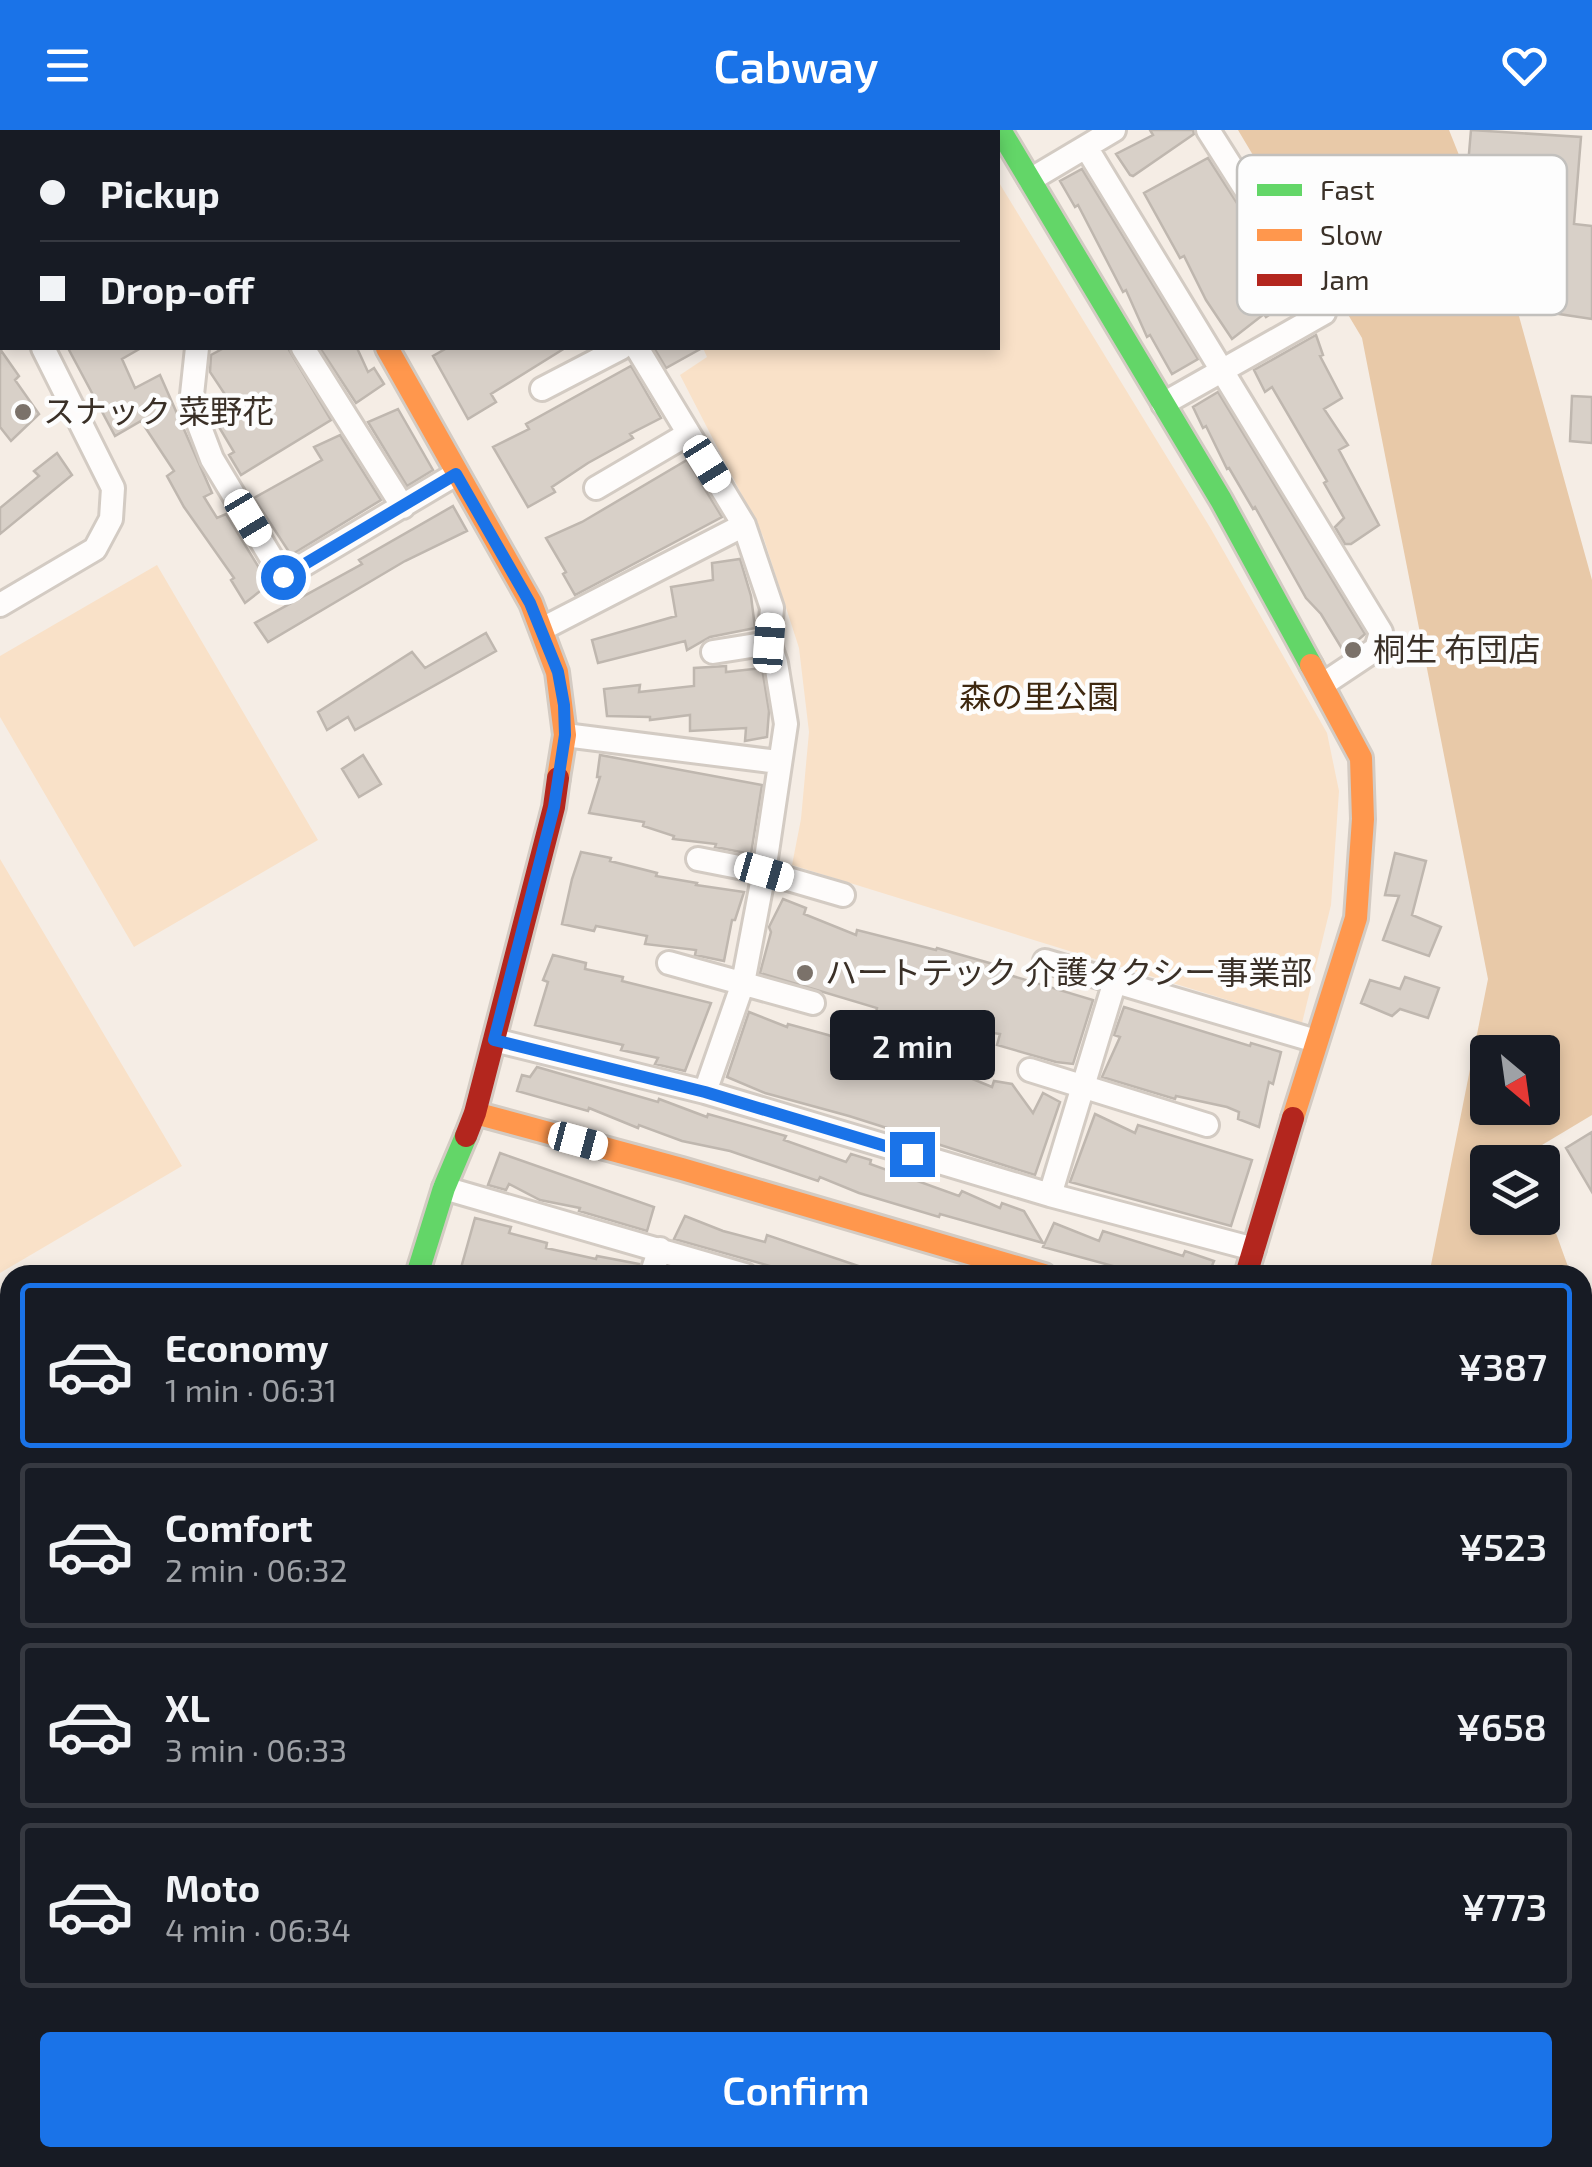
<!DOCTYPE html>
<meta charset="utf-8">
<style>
body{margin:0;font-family:"Exo 2","Noto Sans JP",sans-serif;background:#20242c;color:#f1f3f6;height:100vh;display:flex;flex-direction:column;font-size:38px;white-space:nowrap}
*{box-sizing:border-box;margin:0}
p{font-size:32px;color:#9ea1a6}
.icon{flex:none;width:55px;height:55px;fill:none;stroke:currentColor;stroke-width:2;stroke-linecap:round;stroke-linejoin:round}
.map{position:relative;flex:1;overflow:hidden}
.details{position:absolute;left:0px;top:1135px;width:1592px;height:902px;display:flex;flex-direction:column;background:#171b24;border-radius:30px 30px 0 0;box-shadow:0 5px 15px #0003}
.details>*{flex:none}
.hud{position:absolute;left:0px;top:0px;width:1000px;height:220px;box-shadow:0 5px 15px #0003;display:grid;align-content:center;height:220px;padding:0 40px;background:#171b24}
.needle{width:65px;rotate:151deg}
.fabs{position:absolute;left:1470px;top:905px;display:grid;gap:20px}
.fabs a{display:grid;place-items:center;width:90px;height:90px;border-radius:10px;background:#171b24;box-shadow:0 5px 15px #0003;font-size:50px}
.end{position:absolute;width:45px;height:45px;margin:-22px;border:12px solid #1a73e8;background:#fff;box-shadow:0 0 0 5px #fff}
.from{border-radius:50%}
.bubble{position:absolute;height:70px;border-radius:10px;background:#171b24;box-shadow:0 5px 15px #0003;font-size:32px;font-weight:600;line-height:70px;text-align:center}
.car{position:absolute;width:30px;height:60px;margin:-30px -15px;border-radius:12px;box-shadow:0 0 8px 2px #0007;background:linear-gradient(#fff 24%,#345 0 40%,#fff 0 76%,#345 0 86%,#fff 0)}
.hud b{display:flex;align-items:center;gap:35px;height:95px;font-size:38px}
.hud b+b{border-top:2px solid #363941}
.hud i{width:25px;height:25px;background:#f1f3f6}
ul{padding:18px 0 0;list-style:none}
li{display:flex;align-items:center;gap:30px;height:165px;margin:0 20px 15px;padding:0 20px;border:5px solid #363941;border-radius:10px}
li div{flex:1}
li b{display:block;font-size:38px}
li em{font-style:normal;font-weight:600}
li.selected{border-color:#1a73e8}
li>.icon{width:90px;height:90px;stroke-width:1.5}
.action{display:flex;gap:20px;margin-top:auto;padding:20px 40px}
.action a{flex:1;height:115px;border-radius:10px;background:#1a73e8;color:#fff;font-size:40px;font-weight:600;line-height:115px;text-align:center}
header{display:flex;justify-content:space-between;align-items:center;height:130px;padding:0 40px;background:#1a73e8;color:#fff;font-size:45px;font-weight:600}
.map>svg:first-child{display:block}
</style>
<header><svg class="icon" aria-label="menu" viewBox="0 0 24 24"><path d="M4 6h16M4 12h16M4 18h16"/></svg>Cabway<svg class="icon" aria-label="heart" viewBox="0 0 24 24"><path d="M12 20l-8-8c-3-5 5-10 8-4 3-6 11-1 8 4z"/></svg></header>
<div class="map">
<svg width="1592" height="2037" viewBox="0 0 1592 2037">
<rect width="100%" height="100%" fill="#f5ede5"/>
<path fill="#fae6d1" d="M10 2013V2028H355L358 2037H0V2022Z"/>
<path fill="#f9e1c8" d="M644 0H966L968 2H645Z
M998 51 1211 399 1327 603 1339 661 1331 775 1302 893 792 735 801 689 809 602 799 518 763 406 680 245 707 227 703 218H998Z
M157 435 318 710 134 817 0 587V526Z
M0 729 182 1036 0 1143Z
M127 2028H241L246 2037H109Z"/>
<path fill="#e8c9a8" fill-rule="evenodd" d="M1238 0H1449L1509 150 1592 450V985L1527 1024 1530 1032H1488V1088H1542L1543 1067 1571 1145H1429L1488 849 1362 208ZM1488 922H1542V978H1488Z
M1583 1175 1592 1201V1950L1582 1935Z
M0 1749 10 1760V1961L0 1956Z"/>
<path fill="#d8d0c8" stroke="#bfb7af" stroke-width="2.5" d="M1150 0H1193L1194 4 1133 46 1130 45 1116 24 1153 5Z
M1471 0 1581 7 1574 94 1592 96V189L1546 182 1493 76 1496 37 1468 35Z
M1208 28 1246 87 1242 90 1272 150 1281 145 1294 168 1266 187 1264 184 1232 209 1206 170 1184 126 1180 128 1144 63Z
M1082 39 1198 229 1172 244 1150 205 1147 207 1126 160 1123 162 1078 75 1075 77 1060 51Z
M1316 205 1323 225 1320 226 1342 268 1324 279 1348 315 1339 320 1379 395 1351 414H1345L1335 397 1344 388 1324 353 1327 351 1272 257 1265 262 1254 240Z
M68 218H141L122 229 135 258 160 245 212 363 204 367 217 388 226 384 269 454 245 473 231 450 234 448 184 377 167 346 174 341 141 291 115 306Z
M224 218H288L331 290 241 345 229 325 234 322 210 282 230 272 210 242 211 225Z
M320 218H357L368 242 374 238 384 254 356 273Z
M447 218H565L491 264 496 272 468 289 433 226Z
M654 218H702L666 238Z
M0 219 19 246 15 250 39 284 11 311 0 297Z
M631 236 661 288 630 304 633 308 588 333 552 357 555 362 528 377 493 317 529 299 526 294Z
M1218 262 1365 504 1344 522 1321 484 1306 468 1255 377 1253 379 1229 338 1227 339 1206 296 1203 298 1193 277Z
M1572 266 1592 267V313L1570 311Z
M398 279 433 340 407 356 368 292Z
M340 305 381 370 291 425 254 368 322 330 314 317Z
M57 323 72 345 0 404V378L39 346 34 341Z
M687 330 722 387 575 465 563 444 566 442 546 408 582 392Z
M453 376 467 401 405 431 268 512 255 493 362 434 359 430Z
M740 429 751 466 755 498 710 507 687 520 685 511 598 533 592 510 676 486 671 457 713 450 712 433Z
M486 503 496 521 355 600 348 587 327 600 318 582 412 522 425 538Z
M726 536V542L762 538 769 581 767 607 745 611 746 598 690 601V585L650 590V587L607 586 604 559 640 555 639 562 694 556V538Z
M363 625 381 654 359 667 342 639Z
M600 625 762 655 751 724 715 717 716 714 673 709 674 706 643 696 644 692 589 683 600 647H597Z
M581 722 611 728 610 731 657 743 656 746 697 753 696 755 744 762 735 790H732L724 831 695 825 696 820 645 814 647 806 596 796 594 801 562 794 572 749Z
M1395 723 1426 731 1412 785 1441 797 1429 826 1383 810 1399 766 1385 765Z
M783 769 806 778 804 784 856 805 857 800 936 820 937 818 1007 838 1006 844 1093 870 1073 934 1056 932 997 915 1000 904 947 896 946 901 918 893 919 889 876 883 877 878 760 843 771 802 769 797Z
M553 825 586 833 585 839 623 847 622 851 711 873 685 941 655 934 658 928 621 920 623 915 535 895 548 852 543 850Z
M1405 847 1439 858 1428 888 1400 879 1392 886 1361 873 1370 850 1400 859Z
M1124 877 1250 916 1251 913 1281 922 1273 954 1269 952 1259 997 1238 989 1239 982 1227 977 1176 966 1175 969 1102 947 1120 907 1114 905Z
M749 882 787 897 788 894 828 905 870 921 871 918 908 934 912 924 992 957 994 951 1012 954 1033 983 1043 963 1060 972 1035 1045 849 986 765 963 727 947Z
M537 937 658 972 659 969 707 987 708 984 786 1006 784 1010 846 1032 851 1024 871 1030 870 1034 959 1066 962 1061 1000 1078 1002 1073 1024 1081 1043 1113 940 1084 939 1087 859 1063 820 1047 818 1051 730 1021 682 1011 639 995 638 998 589 978 588 981 517 961 522 945 530 947Z
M1095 984 1135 1003 1138 995 1252 1030 1231 1096 1070 1052Z
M1592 1002V1062L1566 1018Z
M500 1023 654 1077 647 1101 579 1081 580 1078 540 1070 509 1054 506 1060 488 1055Z
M685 1086 723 1101 765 1112 767 1105 873 1141V1145H802L674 1109Z
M475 1088 511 1097 509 1103 547 1113 546 1118 596 1129 597 1126 639 1134 636 1145H459Z
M1054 1093 1099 1111 1103 1101 1183 1126 1185 1121 1214 1131 1208 1145H1146L1043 1117Z"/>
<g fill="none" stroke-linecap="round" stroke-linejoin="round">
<g stroke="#d3cbc3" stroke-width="28">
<path id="street" d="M349 0 350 2
M19 2 22 0
M441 2 445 0
M1086 17 1381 502 1376 519 1322 555
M0 20 2 17
M1030 50 1114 0
M197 218 191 274 212 329 283 447 456 344
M303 218 403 377
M637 218 744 395 772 478 769 513 776 533 786 594 764 742 743 853 705 962
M542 259 621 218
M1163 274 1324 183 1208 0
M596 358 688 304
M0 475 95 419 111 389 113 358 43 218
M542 499 744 395
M713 522 769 513
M565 605 778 632
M698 729 764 742 843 765
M1045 831 1316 911
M669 833 813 873
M494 910 705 962 1050 1065 1254 1119
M1030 940 1207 995
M444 1058 745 1145
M1050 1065 1115 851
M651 1145 660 1119
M635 2028 640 2037
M1392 2028 1397 2037
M557 2037 575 2028
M787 2037 792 2034
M1021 2037 1039 2028
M1257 2037 1274 2028"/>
</g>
<g stroke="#d3cbc3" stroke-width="28">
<path id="fast" d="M255 0 257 2
M1000 0 1221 370 1311 535
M594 2 599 0
M417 1145 444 1058 466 1006
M393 2028 398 2037
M1312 2028 1317 2037"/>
</g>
<g stroke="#d3cbc3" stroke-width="28">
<path id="slow" d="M211 2 214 0
M387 218 531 473 557 542 565 605 558 648
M475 983 682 1039 1044 1145
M1293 988 1356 788 1363 689 1361 628 1311 535"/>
</g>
<g stroke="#d3cbc3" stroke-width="28">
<path id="jam" d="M0 137 2 141
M0 188 2 186
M466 1006 475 983 554 677 558 648
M1246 1145 1293 988"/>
</g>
<use href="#street" stroke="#fefcfb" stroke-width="22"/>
<use href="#fast" stroke="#63d668" stroke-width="22"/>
<use href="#slow" stroke="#ff974d" stroke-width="22"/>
<use href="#jam" stroke="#b3261e" stroke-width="22"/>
</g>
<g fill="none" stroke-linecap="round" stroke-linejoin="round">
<path stroke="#1a73e8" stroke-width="12" d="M283 447 456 344 530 473 558 542 564 575 565 605 554 677 494 910 705 962 912 1024"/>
</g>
<g fill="#7b726a" stroke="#fdfdfd" stroke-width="4">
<circle cx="23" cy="282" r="10"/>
<circle cx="1353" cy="520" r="10"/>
<circle cx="805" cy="843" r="10"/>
</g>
<g text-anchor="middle" stroke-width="9" stroke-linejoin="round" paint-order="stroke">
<g font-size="32" fill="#3a3027" stroke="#fdfdfd" text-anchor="start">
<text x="43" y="293">スナック 菜野花</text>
<text x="1373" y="531">桐生 布団店</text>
<text x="825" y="854">ハートテック 介護タクシー事業部</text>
</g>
<g font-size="32" fill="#3e2810" stroke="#fdfdfd">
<text x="1039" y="578">森の里公園</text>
</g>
</g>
<rect x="1237" y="25" width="330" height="160" rx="15" fill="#fdfdfd" stroke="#c2c0bd" stroke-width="2.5"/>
<rect x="1257" y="54" width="45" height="12" fill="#63d668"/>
<rect x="1257" y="99" width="45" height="12" fill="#ff974d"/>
<rect x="1257" y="144" width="45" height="12" fill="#b3261e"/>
<g font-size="28" fill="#3a3027">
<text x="1320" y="70">Fast</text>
<text x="1320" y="115">Slow</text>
<text x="1320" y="160">Jam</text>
</g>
</svg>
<div class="fabs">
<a><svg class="needle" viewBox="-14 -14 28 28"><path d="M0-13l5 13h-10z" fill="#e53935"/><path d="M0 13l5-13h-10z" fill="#9ea1a6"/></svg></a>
<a><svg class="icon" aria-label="layers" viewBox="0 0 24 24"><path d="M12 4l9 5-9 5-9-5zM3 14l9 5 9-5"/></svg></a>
</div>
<i class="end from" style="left:283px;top:447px"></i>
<i class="end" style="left:912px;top:1024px"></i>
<div class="bubble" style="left:830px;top:880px;width:165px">2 min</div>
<i class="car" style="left:707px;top:334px;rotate:148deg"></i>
<i class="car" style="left:248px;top:388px;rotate:149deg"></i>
<i class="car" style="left:769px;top:513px;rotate:4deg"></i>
<i class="car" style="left:764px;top:742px;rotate:106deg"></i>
<i class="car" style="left:578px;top:1011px;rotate:105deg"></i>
<div class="hud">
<b><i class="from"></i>Pickup</b>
<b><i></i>Drop-off</b>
</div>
<section class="details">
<ul>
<li class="selected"><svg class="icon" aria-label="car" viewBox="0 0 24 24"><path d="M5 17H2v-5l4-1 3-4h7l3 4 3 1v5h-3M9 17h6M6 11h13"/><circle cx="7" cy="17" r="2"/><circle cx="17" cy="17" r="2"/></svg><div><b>Economy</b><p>1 min · 06:31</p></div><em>¥387</em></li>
<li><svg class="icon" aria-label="car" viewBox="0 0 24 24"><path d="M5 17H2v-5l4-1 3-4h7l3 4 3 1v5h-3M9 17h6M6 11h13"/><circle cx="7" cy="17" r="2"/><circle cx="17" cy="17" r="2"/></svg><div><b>Comfort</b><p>2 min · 06:32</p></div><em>¥523</em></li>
<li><svg class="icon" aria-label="car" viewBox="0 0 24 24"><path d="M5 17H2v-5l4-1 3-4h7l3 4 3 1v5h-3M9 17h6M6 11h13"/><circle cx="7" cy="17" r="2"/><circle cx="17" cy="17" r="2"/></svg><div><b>XL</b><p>3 min · 06:33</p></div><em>¥658</em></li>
<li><svg class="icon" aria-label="car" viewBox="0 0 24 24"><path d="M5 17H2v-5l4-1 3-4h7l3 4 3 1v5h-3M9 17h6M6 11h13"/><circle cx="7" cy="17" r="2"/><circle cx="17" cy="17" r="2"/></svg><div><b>Moto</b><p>4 min · 06:34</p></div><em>¥773</em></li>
</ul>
<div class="action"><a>Confirm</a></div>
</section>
</div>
